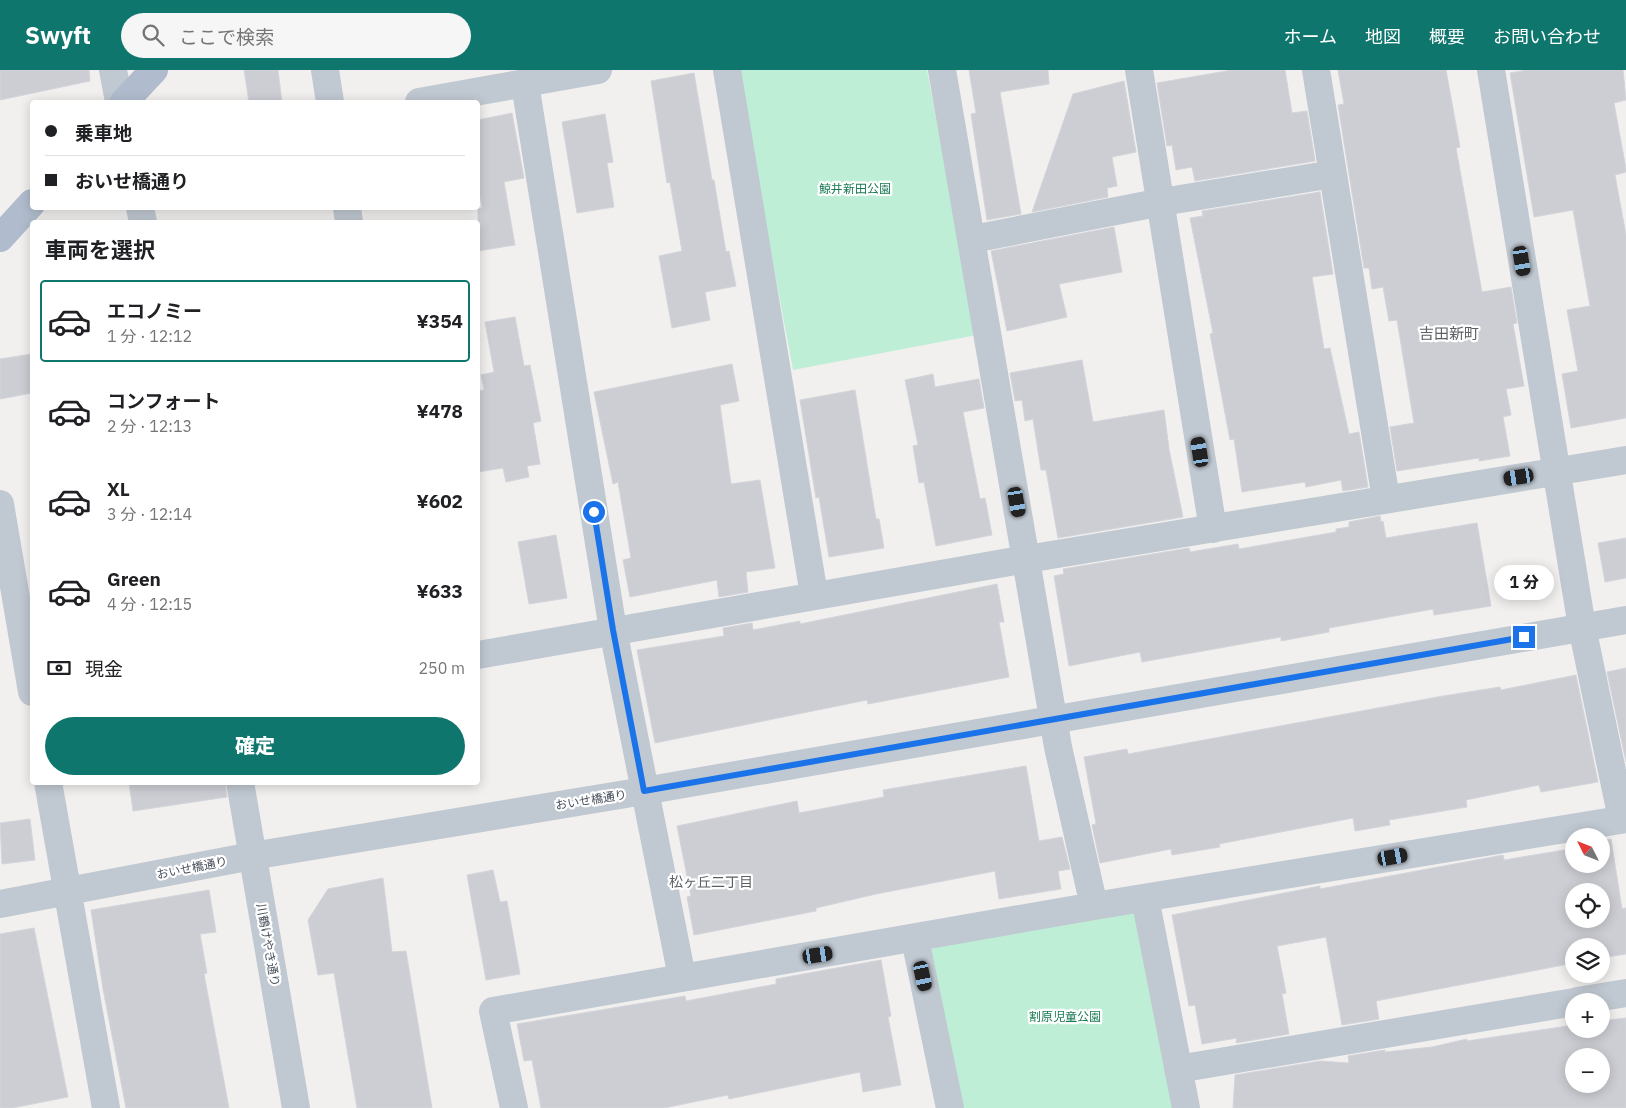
<!DOCTYPE html>
<html lang="ja">
<meta charset="utf-8">
<style>
body{margin:0;font-family:"IBM Plex Sans","Noto Sans JP",sans-serif;background:#f6f6f6;color:#202124;height:100vh;display:flex;flex-direction:column;font-size:19px;white-space:nowrap}
*{box-sizing:border-box;margin:0}
p{font-size:16px;color:#757577}
.icon{flex:none;width:28px;height:28px;fill:none;stroke:currentColor;stroke-width:2;stroke-linecap:round;stroke-linejoin:round}
.map{position:relative;flex:1;overflow:hidden}
.side{position:absolute;left:30px;top:150px;width:450px;height:565px;display:flex;flex-direction:column;background:#fff;border-radius:5px;box-shadow:0 2px 12px #0003}
.side>*{flex:none}
.banner{position:absolute;left:30px;top:30px;width:450px;height:110px;border-radius:5px;box-shadow:0 2px 12px #0003;display:grid;align-content:center;height:110px;padding:0 15px;background:#fff}
.needle{width:32px;rotate:312deg}
.controls{position:absolute;left:1565px;top:758px;display:grid;gap:10px}
.controls a{display:grid;place-items:center;width:45px;height:45px;border-radius:50%;background:#fff;box-shadow:0 2px 12px #0003;font-size:25px}
.end{position:absolute;width:22px;height:22px;margin:-11px;border:6px solid #1a73e8;background:#fff;box-shadow:0 0 0 2px #fff}
.from{border-radius:50%}
.bubble{position:absolute;height:35px;border-radius:18px;background:#fff;box-shadow:0 2px 12px #0003;font-size:16px;font-weight:800;line-height:35px;text-align:center}
.car{position:absolute;width:15px;height:30px;margin:-15px -8px;border-radius:6px;box-shadow:0 0 4px 1px #0007;background:linear-gradient(#222 24%,#8ab4d8 0 40%,#222 0 76%,#8ab4d8 0 86%,#222 0)}
.banner b{display:flex;align-items:center;gap:18px;height:48px;font-size:19px}
.banner b+b{border-top:1px solid #e0e0e0}
.banner i{width:12px;height:12px;background:#202124}
ul{padding:0;list-style:none}
li{display:flex;align-items:center;gap:15px;height:82px;margin:0 10px 8px;padding:0 5px;border:2px solid transparent;border-radius:5px}
li div{flex:1}
li b{display:block;font-size:19px}
li em{font-style:normal;font-weight:800}
li.on{border-color:#0f766e}
li>.icon{width:45px;height:45px;stroke-width:1.5}
h2{padding:0 15px;font-size:22px;line-height:60px}
.pay{display:flex;align-items:center;gap:12px;height:55px;padding:0 15px;font-size:19px}
.pay p{margin-inline-start:auto}
.primary-button{display:flex;gap:10px;margin-top:auto;padding:10px 15px}
.primary-button a{flex:1;height:58px;border-radius:30px;background:#0f766e;color:#fff;font-size:20px;font-weight:800;line-height:58px;text-align:center}
header{display:flex;align-items:center;gap:30px;box-sizing:border-box;height:70px;padding:0 25px;background:#0f766e;color:#fff}
header strong{font-size:24px}
nav{display:flex;gap:28px;margin-inline-start:auto;font-size:18px}
.search{width:350px;height:45px;background:#f6f6f6;display:flex;align-items:center;gap:12px;box-sizing:border-box;padding:0 18px;border-radius:28px;color:#757577;font-size:19px}
.map>svg:first-child{display:block}
</style>
<header>
<strong>Swyft</strong>
<div class="search"><svg class="icon" aria-label="search" viewBox="0 0 24 24"><circle cx="10" cy="10" r="6"/><path d="M15 15l6 6"/></svg>ここで検索</div>
<nav><a>ホーム</a><a>地図</a><a>概要</a><a>お問い合わせ</a></nav>
</header>
<div class="map">
<svg width="1626" height="1038" viewBox="0 0 1626 1038">
<rect width="100%" height="100%" fill="#f2f0ef"/>
<path fill="#bfeed6" d="M737 0H927L977 265 793 300Z
M1138 842 1175 1038H957L927 878Z"/>
<path fill="#ccced4" stroke="#d3d5db" fill-rule="evenodd" d="M0 0H89L90 11 0 30Z
M244 0H278L282 32H249Z
M969 0H1048L1049 14 1000 22 1021 144 987 150 971 44 976 43Z
M1232 0H1285L1292 43 1307 41 1315 91 1195 111 1192 97 1176 100 1172 75 1167 76 1157 13Z
M1338 0H1446L1460 77 1456 78 1482 222 1511 217 1517 253 1513 254 1524 316 1506 319 1511 345 1503 347 1510 386 1479 391V388L1397 401 1390 357 1414 353 1397 250 1389 251 1383 217 1372 219 1369 198H1364L1338 35 1344 34Z
M1527 0H1623L1626 30 1614 33 1626 99V102L1615 105 1626 165V348L1571 358 1562 304 1578 301 1567 240 1590 236 1573 140 1534 147 1510 3Z
M694 3 712 110H714L726 182 729 181 736 216 705 222 710 250 672 258 659 186 682 181 670 112 667 113 651 11Z
M1124 11 1136 82 1112 87 1117 116 1107 118 1108 127 1032 142 1073 24Z
M512 43 524 108 504 112 515 175 478 181V138H482L478 111V50Z
M605 44 613 92 607 93 614 137 577 143 562 52Z
M1320 122 1333 204 1312 207 1324 279 1330 278 1349 364 1359 362 1368 417 1343 421 1341 410 1306 417 1305 412 1242 422 1234 369 1230 370 1218 306 1210 264 1213 263 1190 148 1203 146 1202 141Z
M1114 157 1122 202 1059 214 1067 247 1007 261 991 181Z
M515 247 524 296 530 295 541 351 533 353 540 394 527 396 529 407 506 412 503 398 478 402V321L484 320 481 305 494 302 485 252Z
M32 284V323L0 329V289Z
M1082 290 1093 352 1164 340 1169 379 1183 447 1058 468 1046 400H1041L1033 349 1025 351 1022 330 1015 331 1010 303Z
M732 294 739 331 720 335 731 414 760 410 775 498 746 502 748 522 719 527 717 510 630 527 623 490 631 488 618 412 613 414 594 322Z
M933 304 935 317 979 309 984 338 963 342 980 429 985 428 992 465 936 476 924 412 919 413 913 376 918 375 905 310Z
M855 320 876 449H879L884 478 829 487 819 427 816 428 800 330Z
M1380 446 1381 452 1383 451 1386 468 1477 453 1491 536 1434 545 1433 539 1329 558V562L1281 571V567L1142 592 1140 582 1069 596 1054 506 1064 504 1063 499 1189 478 1190 482 1238 474 1239 479 1336 462V459L1349 457V452Z
M556 465 567 528 529 534 518 472Z
M1626 468V508L1605 512 1598 473Z
M997 514 1004 552H999L1009 607 868 634 867 630 655 673 637 580 724 566 723 558 752 553 753 560 800 551V554Z
M1626 598V692L1607 602Z
M1576 605 1598 712 1541 722 1539 715 1466 730 1467 737 1389 750 1390 755 1355 761 1353 748 1219 774 1220 777 1172 785 1171 779 1100 793 1092 755 1096 754 1084 687 1127 679 1128 684 1443 626 1500 617 1501 620Z
M1026 696 1039 771 1062 767 1070 799 1058 801 1061 819 999 829 995 801 876 824 816 838V841L694 865 687 827 691 826 677 756 797 731 799 743 884 727 883 720Z
M129 712H225L227 727 133 741Z
M30 749 35 790 2 794 0 753Z
M1611 769 1622 839 1626 838V884L1601 888V876H1574V893L1376 931 1379 949 1342 955 1326 867 1277 876 1286 923 1282 924 1289 964 1236 973 1237 968 1202 974 1195 935 1189 936 1172 845 1320 816V819L1503 785 1504 790 1570 779V776H1574V794H1601V771ZM1574 821H1601V849H1574Z
M493 800 500 832 507 831 520 904 486 910 467 805Z
M383 808 392 882 406 881 432 1038H357L334 903 318 905 308 850 328 819Z
M209 820 216 862 200 864 207 903 204 904 229 1038H126L103 919 91 840Z
M34 858 68 1027 12 1038H0V864Z
M881 890 891 946 888 947 901 1015 863 1022 860 1002 729 1029 728 1025 664 1038H541L532 990 524 991 517 954 685 926 686 931 776 914V909Z
M1626 948V1038H1233L1235 1005 1320 991 1349 993 1348 986 1385 980V982L1432 977 1467 969V971L1574 955V959H1601V951ZM1574 986H1601V1014H1574Z"/>
<g fill="none" stroke-linecap="round" stroke-linejoin="round">
<path stroke="#c0c8d1" stroke-width="28" d="M113 0 119 32
M325 0 330 32
M727 0 814 525
M942 0 1058 677 1094 836
M1139 0 1213 459
M1316 0 1386 429
M1491 0 1582 557 1622 749
M525 14 613 560 682 907
M419 32 598 0
M140 138 143 152
M347 138 349 152
M973 169 1162 132 1333 104
M0 434 32 622
M478 585 1027 489 1626 390
M48 712 106 1038
M240 712 296 1038
M1145 828 1186 1038
M0 834 252 786 644 721 1626 550
M915 869 950 1038
M1577 931 1626 923
M1178 999 1574 932
M514 1038 493 941 1094 836 1626 749"/>
<path stroke="#b0bccd" stroke-width="28" d="M124 32 154 0
M0 168 32 133"/>
</g>
<g fill="none" stroke-linecap="round" stroke-linejoin="round">
<path stroke="#1a73e8" stroke-width="6" d="M594 442 613 560 644 721 1524 567"/>
</g>
<g text-anchor="middle" stroke-width="4.5" stroke-linejoin="round" paint-order="stroke">
<g font-size="12" fill="#1a7c55" stroke="#fff">
<text x="855" y="123">鯨井新田公園</text>
<text x="1065" y="951">割原児童公園</text>
</g>
<g font-size="12" fill="#48505c" stroke="#fff">
<text transform="translate(591 730) rotate(-9)" y="4">おいせ橋通り</text>
<text transform="translate(192 798) rotate(-11)" y="4">おいせ橋通り</text>
<text transform="translate(268 875) rotate(80)" y="4">川鶴けやき通り</text>
</g>
<g font-size="14" fill="#5c5f64" stroke="#fff">
<text x="711" y="817">松ヶ丘二丁目</text>
</g>
<g font-size="15" fill="#5c5f64" stroke="#fff">
<text x="1449" y="269">吉田新町</text>
</g>
</g>
</svg>
<div class="controls">
<a><svg class="needle" viewBox="-14 -14 28 28"><path d="M0-13l5 13h-10z" fill="#e53935"/><path d="M0 13l5-13h-10z" fill="#757577"/></svg></a>
<a><svg class="icon" aria-label="locate" viewBox="0 0 24 24"><circle cx="12" cy="12" r="6"/><path d="M12 2v4M12 18v4M2 12h4M18 12h4"/></svg></a>
<a><svg class="icon" aria-label="layers" viewBox="0 0 24 24"><path d="M12 4l9 5-9 5-9-5zM3 14l9 5 9-5"/></svg></a>
<a>+</a>
<a>−</a>
</div>
<i class="end from" style="left:594px;top:442px"></i>
<i class="end" style="left:1524px;top:567px"></i>
<div class="bubble" style="left:1494px;top:495px;width:60px">1 分</div>
<i class="car" style="left:1522px;top:191px;rotate:171deg"></i>
<i class="car" style="left:1200px;top:382px;rotate:351deg"></i>
<i class="car" style="left:1519px;top:407px;rotate:261deg"></i>
<i class="car" style="left:1017px;top:432px;rotate:170deg"></i>
<i class="car" style="left:1393px;top:787px;rotate:80deg"></i>
<i class="car" style="left:818px;top:885px;rotate:81deg"></i>
<i class="car" style="left:923px;top:906px;rotate:168deg"></i>
<div class="banner">
<b><i class="from"></i>乗車地</b>
<b><i></i>おいせ橋通り</b>
</div>
<section class="side">
<h2>車両を選択</h2>
<ul>
<li class="on"><svg class="icon" aria-label="car" viewBox="0 0 24 24"><path d="M5 17H2v-5l4-1 3-4h7l3 4 3 1v5h-3M9 17h6M6 11h13"/><circle cx="7" cy="17" r="2"/><circle cx="17" cy="17" r="2"/></svg><div><b>エコノミー</b><p>1 分 · 12:12</p></div><em>¥354</em></li>
<li><svg class="icon" aria-label="car" viewBox="0 0 24 24"><path d="M5 17H2v-5l4-1 3-4h7l3 4 3 1v5h-3M9 17h6M6 11h13"/><circle cx="7" cy="17" r="2"/><circle cx="17" cy="17" r="2"/></svg><div><b>コンフォート</b><p>2 分 · 12:13</p></div><em>¥478</em></li>
<li><svg class="icon" aria-label="car" viewBox="0 0 24 24"><path d="M5 17H2v-5l4-1 3-4h7l3 4 3 1v5h-3M9 17h6M6 11h13"/><circle cx="7" cy="17" r="2"/><circle cx="17" cy="17" r="2"/></svg><div><b>XL</b><p>3 分 · 12:14</p></div><em>¥602</em></li>
<li><svg class="icon" aria-label="car" viewBox="0 0 24 24"><path d="M5 17H2v-5l4-1 3-4h7l3 4 3 1v5h-3M9 17h6M6 11h13"/><circle cx="7" cy="17" r="2"/><circle cx="17" cy="17" r="2"/></svg><div><b>Green</b><p>4 分 · 12:15</p></div><em>¥633</em></li>
</ul>
<div class="pay"><svg class="icon" aria-label="cash" viewBox="0 0 24 24"><path d="M3 7h18v10H3z"/><circle cx="12" cy="12" r="2"/></svg>現金<p>250 m</p></div>
<div class="primary-button"><a>確定</a></div>
</section>
</div>
